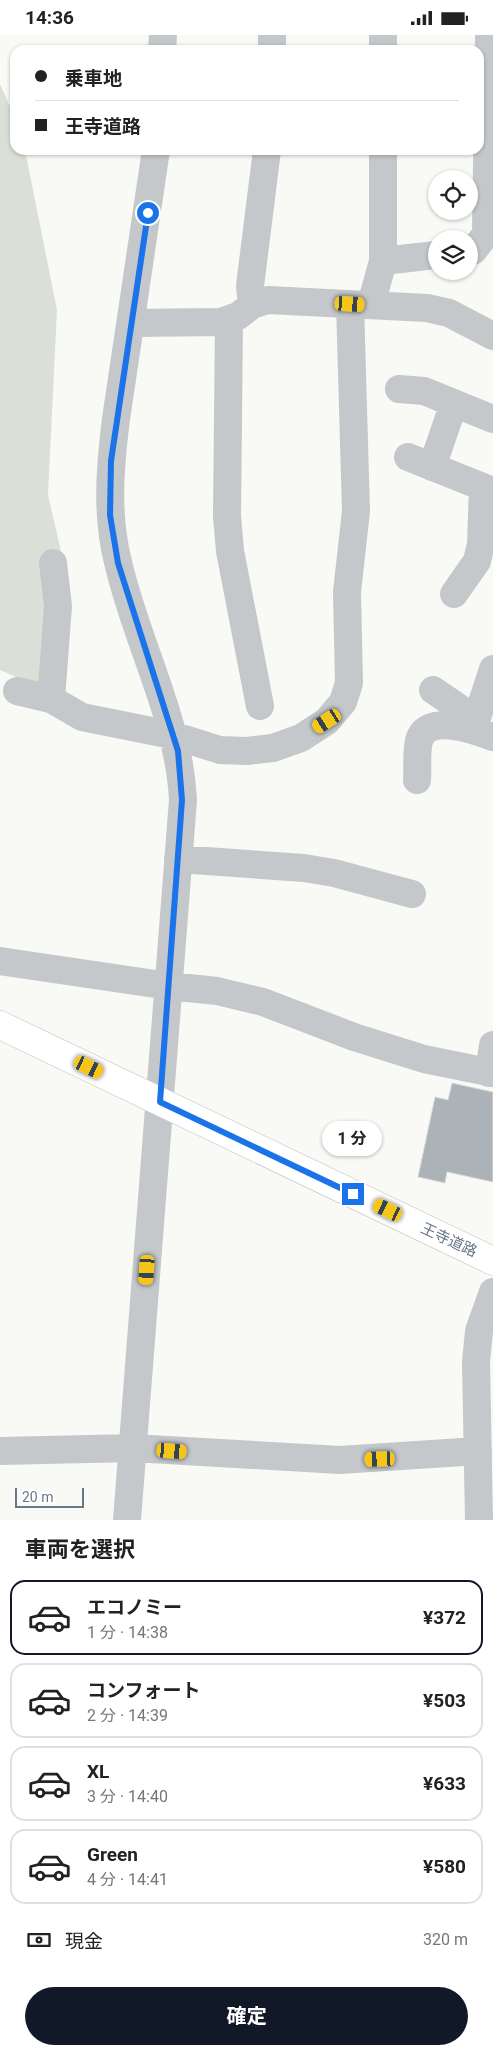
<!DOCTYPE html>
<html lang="ja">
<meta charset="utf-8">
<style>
body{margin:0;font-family:Roboto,"Noto Sans JP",sans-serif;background:#f2f2f2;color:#222;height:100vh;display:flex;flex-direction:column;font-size:19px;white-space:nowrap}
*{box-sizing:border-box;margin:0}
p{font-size:16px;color:#767676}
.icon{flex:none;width:28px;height:28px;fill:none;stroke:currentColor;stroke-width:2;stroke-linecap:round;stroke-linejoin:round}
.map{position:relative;height:1485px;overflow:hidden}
.panel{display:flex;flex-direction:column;background:#fff;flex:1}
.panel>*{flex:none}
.banner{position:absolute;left:10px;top:10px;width:474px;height:110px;border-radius:15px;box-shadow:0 1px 4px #0004;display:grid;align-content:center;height:110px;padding:0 25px;background:#fff}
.controls{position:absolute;left:428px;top:135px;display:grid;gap:10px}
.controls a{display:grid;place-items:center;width:50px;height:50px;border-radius:50%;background:#fff;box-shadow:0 1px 4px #0004;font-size:25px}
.scale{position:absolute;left:15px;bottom:12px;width:69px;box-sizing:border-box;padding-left:5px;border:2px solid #687887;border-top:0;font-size:14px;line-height:18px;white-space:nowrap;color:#687887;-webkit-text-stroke:4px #fff;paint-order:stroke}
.end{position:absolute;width:22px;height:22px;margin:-11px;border:6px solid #1a73e8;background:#fff;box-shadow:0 0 0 2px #fff}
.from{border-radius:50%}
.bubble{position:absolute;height:35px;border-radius:18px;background:#fff;box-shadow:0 1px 4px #0004;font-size:16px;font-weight:700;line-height:35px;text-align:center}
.car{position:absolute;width:15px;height:30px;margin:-15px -8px;border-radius:6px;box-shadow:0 0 4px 1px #0007;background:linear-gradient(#f5c518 24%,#345 0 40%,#f5c518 0 76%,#345 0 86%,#f5c518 0)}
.banner b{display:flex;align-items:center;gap:18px;height:48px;font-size:19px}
.banner b+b{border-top:1px solid #e0e0e0}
.banner i{width:12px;height:12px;background:#222}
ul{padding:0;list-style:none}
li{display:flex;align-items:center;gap:15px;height:75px;margin:0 10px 8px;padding:0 15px;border:2px solid #e0e0e0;border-radius:15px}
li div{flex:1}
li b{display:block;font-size:19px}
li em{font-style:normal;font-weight:700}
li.on{border-color:#111827}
li>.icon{width:45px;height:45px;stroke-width:1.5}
h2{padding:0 25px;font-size:22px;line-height:60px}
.pay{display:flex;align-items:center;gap:12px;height:55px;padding:0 25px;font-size:19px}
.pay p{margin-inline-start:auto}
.action{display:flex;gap:10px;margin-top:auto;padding:10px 25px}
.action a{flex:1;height:58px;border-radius:30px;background:#111827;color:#fff;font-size:20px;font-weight:700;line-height:58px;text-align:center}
.status{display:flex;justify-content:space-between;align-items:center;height:35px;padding:0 25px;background:#fff;direction:ltr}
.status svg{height:14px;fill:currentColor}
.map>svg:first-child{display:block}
</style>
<div class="status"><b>14:36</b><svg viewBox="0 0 49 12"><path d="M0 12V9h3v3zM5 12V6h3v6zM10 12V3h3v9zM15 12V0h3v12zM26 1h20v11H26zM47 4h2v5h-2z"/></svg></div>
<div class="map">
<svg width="493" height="1485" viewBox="0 0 493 1485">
<rect width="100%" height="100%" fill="#f9f9f6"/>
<path fill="#dae0d7" d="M0 49 15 83V115H25L57 275 48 460 63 525 50 573 44 654 0 635Z"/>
<path fill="#abb3b9" stroke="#dadad8" d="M452 1048 493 1057V1147L447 1137 445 1148 418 1142 435 1062 448 1065Z"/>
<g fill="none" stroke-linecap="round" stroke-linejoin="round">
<g stroke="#b7babe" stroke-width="29">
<path id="highway" d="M0 990 493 1226"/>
</g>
<path stroke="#c4c8cb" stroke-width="28" d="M162 15 163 0
M272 15V0
M383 15V0
M469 217 473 216 486 199 489 0
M383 226 436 220
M252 270 250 251 267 115
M371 270 383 226V115
M229 285 227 481 230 516 260 671
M131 288 221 287 238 281 252 270 268 265 427 273 449 278 493 301
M399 354 424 356 493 384
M408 422 493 456
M432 432 454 368
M454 559 477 526 481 509 483 452
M433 655 458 672 473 695
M17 656 51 664 82 682 172 700 220 715 247 716 273 713 301 703 327 686 343 667 349 648 347 557 356 476 350 269
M51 664 58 571 53 528
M473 695 493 634
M417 745C418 733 416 718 419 706 426 677 476 696 493 702
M178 824 304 833 334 838 412 859
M0 926 169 951 217 956 263 967 354 1002 424 1024 493 1038
M489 1038 493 1010
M0 1416 133 1413 340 1425 478 1416
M127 1485 183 765C179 682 136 607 118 527 106 480 110 432 116 384L156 115
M479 1485 476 1327 479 1296 493 1257"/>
<use href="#highway" stroke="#fff" stroke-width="28"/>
</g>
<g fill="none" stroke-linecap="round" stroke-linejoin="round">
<path stroke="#1a73e8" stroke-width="6" d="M148 178 111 426 110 480 118 528 178 716 182 765 160 1067 353 1159"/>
</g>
<g text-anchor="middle" stroke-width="5" stroke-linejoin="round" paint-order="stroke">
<g font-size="15" fill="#687887" stroke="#fff">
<text transform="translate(449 1205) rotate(25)" y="5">王寺道路</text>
</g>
</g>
</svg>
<div class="controls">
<a><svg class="icon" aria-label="locate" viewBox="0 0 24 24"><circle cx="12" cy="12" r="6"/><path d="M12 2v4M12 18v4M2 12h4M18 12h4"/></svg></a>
<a><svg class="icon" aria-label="layers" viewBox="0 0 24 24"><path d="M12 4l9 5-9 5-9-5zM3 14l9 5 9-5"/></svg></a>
</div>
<div class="scale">20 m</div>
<i class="end from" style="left:148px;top:178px"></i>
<i class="end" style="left:353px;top:1159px"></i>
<div class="bubble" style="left:322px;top:1086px;width:60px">1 分</div>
<i class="car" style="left:350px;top:269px;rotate:93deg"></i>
<i class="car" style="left:327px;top:686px;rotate:237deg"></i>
<i class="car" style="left:89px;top:1032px;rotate:116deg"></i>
<i class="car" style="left:388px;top:1175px;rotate:296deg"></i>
<i class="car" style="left:147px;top:1235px;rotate:184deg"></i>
<i class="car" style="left:172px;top:1416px;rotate:94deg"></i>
<i class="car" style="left:380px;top:1424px;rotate:268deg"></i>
<div class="banner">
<b><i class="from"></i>乗車地</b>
<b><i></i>王寺道路</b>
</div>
</div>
<section class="panel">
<h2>車両を選択</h2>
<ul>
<li class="on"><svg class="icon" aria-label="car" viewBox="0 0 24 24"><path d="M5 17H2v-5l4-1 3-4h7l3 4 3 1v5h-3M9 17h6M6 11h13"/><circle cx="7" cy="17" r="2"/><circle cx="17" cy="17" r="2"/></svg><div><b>エコノミー</b><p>1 分 · 14:38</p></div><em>¥372</em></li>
<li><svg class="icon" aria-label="car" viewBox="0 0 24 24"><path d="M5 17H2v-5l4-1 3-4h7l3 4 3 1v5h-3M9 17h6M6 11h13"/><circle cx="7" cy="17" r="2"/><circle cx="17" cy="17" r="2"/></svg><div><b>コンフォート</b><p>2 分 · 14:39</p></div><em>¥503</em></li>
<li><svg class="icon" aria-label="car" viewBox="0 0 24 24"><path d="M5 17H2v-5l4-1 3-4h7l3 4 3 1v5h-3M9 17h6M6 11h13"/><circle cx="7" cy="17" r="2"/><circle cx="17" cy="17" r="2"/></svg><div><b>XL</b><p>3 分 · 14:40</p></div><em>¥633</em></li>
<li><svg class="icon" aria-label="car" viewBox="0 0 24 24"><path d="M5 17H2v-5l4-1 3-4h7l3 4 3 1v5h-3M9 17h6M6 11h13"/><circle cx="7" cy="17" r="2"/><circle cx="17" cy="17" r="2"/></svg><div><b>Green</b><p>4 分 · 14:41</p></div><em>¥580</em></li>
</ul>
<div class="pay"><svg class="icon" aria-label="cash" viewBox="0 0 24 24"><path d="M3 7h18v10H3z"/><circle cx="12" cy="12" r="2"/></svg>現金<p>320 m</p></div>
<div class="action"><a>確定</a></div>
</section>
